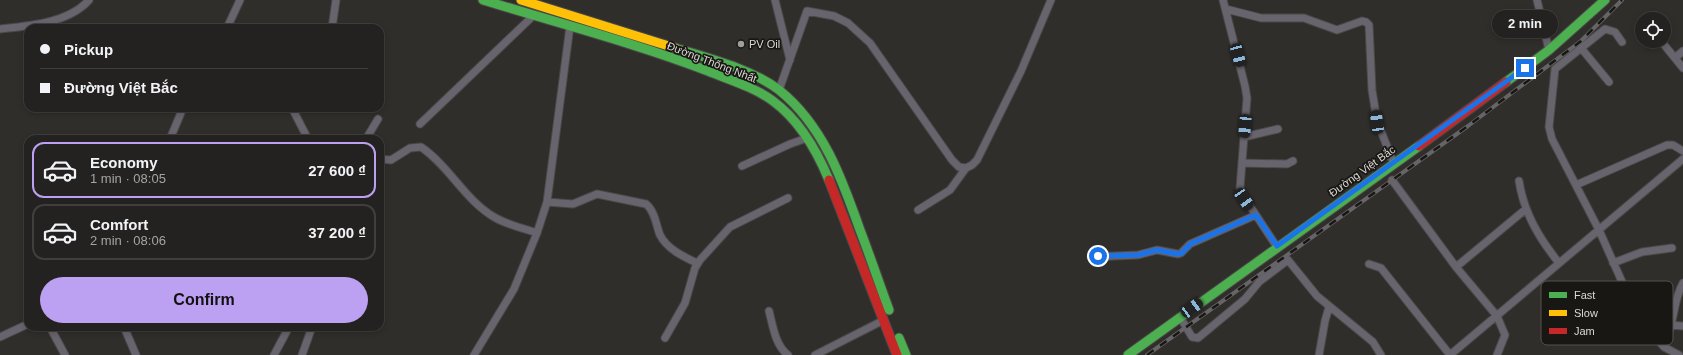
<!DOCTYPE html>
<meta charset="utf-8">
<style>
body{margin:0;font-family:Helvetica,sans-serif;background:#302f2d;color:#f1f3f6;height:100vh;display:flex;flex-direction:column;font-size:15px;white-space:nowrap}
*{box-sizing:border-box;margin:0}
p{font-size:13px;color:#a3a4a5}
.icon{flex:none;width:22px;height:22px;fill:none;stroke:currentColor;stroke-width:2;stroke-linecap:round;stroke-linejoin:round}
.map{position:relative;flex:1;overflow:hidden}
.side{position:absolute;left:24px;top:135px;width:360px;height:196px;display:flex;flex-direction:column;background:#242220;border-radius:12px;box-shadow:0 2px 6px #0003,0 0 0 1px #413f3e}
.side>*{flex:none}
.banner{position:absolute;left:24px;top:24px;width:360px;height:88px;border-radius:12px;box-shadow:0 2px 6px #0003,0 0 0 1px #413f3e;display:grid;align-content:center;height:88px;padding:0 16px;background:#242220}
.fabs{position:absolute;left:1635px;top:12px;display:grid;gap:8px}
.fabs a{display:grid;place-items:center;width:36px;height:36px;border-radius:50%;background:#242220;box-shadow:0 2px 6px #0003,0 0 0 1px #413f3e;font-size:20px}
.end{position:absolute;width:18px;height:18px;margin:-9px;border:5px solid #1a73e8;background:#fff;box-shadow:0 0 0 2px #fff}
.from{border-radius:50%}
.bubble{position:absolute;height:28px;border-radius:14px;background:#242220;box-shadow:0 2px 6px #0003,0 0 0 1px #413f3e;font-size:13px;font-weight:700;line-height:28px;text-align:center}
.car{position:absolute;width:12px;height:24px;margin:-12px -6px;border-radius:5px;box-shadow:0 0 3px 1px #0007;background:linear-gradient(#222 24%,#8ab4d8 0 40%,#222 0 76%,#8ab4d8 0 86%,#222 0)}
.banner b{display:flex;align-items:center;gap:14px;height:38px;font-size:15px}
.banner b+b{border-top:1px solid #413f3e}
.banner i{width:10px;height:10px;background:#f1f3f6}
ul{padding:7px 0 0;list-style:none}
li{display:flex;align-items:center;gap:12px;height:56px;margin:0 8px 6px;padding:0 8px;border:2px solid #413f3e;border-radius:12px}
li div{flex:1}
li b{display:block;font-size:15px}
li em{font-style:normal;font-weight:700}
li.active{border-color:#bca0f2}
li>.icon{width:36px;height:36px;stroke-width:1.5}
.primary-button{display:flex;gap:8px;margin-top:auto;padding:8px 16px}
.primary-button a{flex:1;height:46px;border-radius:24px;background:#bca0f2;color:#111;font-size:16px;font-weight:700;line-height:46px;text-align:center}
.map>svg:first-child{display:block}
</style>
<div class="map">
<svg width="1683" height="355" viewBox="0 0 1683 355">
<rect width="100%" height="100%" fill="#302e2b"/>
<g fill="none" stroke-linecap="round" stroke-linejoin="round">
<g stroke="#4b4947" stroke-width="9">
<path id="street" d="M775 0 790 60
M1223 0 1245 86 1247 98 1240 188 1242 194 1277 247
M1537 0 1549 50
M1226 9 1261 18H1304L1337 30 1362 21 1366 22 1369 25 1372 90 1377 121 1394 164
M227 28 240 0
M332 28 336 0
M0 29C29 26 69 23 89 0
M1661 41 1683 68
M1622 42 1615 32 1605 29 1555 69 1549 127 1552 139 1599 230 1631 302 1640 319 1664 347 1679 355
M1581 48 1609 82
M1675 58 1683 51
M779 90 807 11 834 16 848 23 870 43 952 160 959 167 966 168 972 165 977 160 1021 71 1051 0
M292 108 308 139
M420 124 534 15
M1244 137 1278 129
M170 139 183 108
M366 139 378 119
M380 159 391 160 410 148 421 147C449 166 465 200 494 217 507 225 523 228 537 233
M1242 163 1287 164 1293 161
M742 166 790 144 807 138
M1392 180 1456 267 1497 316 1505 335 1497 355
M1519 181C1524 213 1539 238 1559 263
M1576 185 1667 145H1673L1683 151
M547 202 573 204 597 194 646 204C655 211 656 225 660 235 667 249 684 257 697 263
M918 210 950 190 966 168
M1091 257 1138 255 1157 250 1178 254 1181 253 1190 244 1256 215
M1613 263 1642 252 1672 248
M1369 264 1381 268 1450 355
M1456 267 1526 209
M769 311C773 326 775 345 788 355
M1180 317 1192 337 1198 338 1245 299 1259 282 1288 260 1317 296 1373 342 1381 355
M1670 325 1683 326
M50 327 65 355
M124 327 136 355
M0 337 28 324
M665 338 685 303 695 268 700 260 730 227 788 198
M1663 344C1675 327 1672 302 1683 283
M274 355 289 327
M302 355 312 327
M474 355 514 289 537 233 547 202 570 26
M815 355 878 323
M1319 355 1325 321 1329 307
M1450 355 1683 159"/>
</g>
<g stroke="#4b4947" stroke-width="11">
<path id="fast" d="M483 0C558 23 635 43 708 71 730 80 754 87 773 101 799 120 817 151 829 180
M675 48C707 58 752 69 779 90 823 125 842 179 860 230 870 256 879 283 889 310
M1506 82 1549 50 1605 0
M899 338 906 355
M1128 355 1419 146"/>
</g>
<g stroke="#4b4947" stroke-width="11">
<path id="slow" d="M521 0 675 48"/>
</g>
<g stroke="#4b4947" stroke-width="11">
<path id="jam" d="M1419 146 1506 82
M829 180 897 355"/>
</g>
<use href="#street" stroke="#67646e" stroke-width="7"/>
<use href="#fast" stroke="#4caf50" stroke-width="9"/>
<use href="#slow" stroke="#ffc107" stroke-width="9"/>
<use href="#jam" stroke="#c62828" stroke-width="9"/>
<g stroke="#666467" stroke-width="4">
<path id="rail" d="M1147 355 1468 126 1581 41 1622 0"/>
</g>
<use href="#rail" stroke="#191714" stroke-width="2.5" stroke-dasharray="8" stroke-linecap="butt"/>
</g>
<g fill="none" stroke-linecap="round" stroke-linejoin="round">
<path stroke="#1a73e8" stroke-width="5" d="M1098 256 1138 255 1157 250 1178 254 1182 253 1190 244 1256 215 1277 246 1525 68"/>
</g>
<circle fill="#a09d9a" stroke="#191714" stroke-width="1.5" cx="741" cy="44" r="4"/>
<g text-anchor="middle" stroke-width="3.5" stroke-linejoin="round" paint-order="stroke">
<g font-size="11" fill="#dcd9d5" stroke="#191714" text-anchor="start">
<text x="749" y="48">PV Oil</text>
</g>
<g font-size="11" fill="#dcd9d5" stroke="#191714">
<text transform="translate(712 62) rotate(21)" y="4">Đường Thống Nhất</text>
<text transform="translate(1362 171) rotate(-36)" y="4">Đường Việt Bắc</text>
</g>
</g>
<rect x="1541" y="281" width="132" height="64" rx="6" fill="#191714" stroke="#54514e" stroke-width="1"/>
<rect x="1549" y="292" width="18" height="6" fill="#4caf50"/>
<rect x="1549" y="310" width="18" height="6" fill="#ffc107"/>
<rect x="1549" y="328" width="18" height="6" fill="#c62828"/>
<g font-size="11" fill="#dcd9d5">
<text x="1574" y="299">Fast</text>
<text x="1574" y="317">Slow</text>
<text x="1574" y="335">Jam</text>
</g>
</svg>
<div class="fabs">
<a><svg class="icon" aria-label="locate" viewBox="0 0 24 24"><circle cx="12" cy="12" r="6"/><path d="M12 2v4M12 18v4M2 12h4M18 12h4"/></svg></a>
</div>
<i class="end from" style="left:1098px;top:256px"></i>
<i class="end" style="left:1525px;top:68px"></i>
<div class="bubble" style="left:1492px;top:10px;width:66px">2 min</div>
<i class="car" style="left:1238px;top:55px;rotate:165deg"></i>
<i class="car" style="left:1377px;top:122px;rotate:352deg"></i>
<i class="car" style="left:1245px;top:126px;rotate:185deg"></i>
<i class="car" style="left:1244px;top:199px;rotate:145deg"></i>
<i class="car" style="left:1192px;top:308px;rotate:54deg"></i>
<div class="banner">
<b><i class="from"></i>Pickup</b>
<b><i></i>Đường Việt Bắc</b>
</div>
<section class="side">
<ul>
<li class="active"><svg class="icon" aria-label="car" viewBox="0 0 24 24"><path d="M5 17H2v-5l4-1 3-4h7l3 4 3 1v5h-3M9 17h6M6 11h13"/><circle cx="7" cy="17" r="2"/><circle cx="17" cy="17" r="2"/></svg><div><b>Economy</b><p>1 min · 08:05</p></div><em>27 600 ₫</em></li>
<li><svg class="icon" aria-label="car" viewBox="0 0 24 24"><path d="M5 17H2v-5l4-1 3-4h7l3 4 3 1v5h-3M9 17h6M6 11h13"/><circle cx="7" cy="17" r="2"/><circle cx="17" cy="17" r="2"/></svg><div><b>Comfort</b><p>2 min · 08:06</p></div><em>37 200 ₫</em></li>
</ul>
<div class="primary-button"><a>Confirm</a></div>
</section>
</div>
